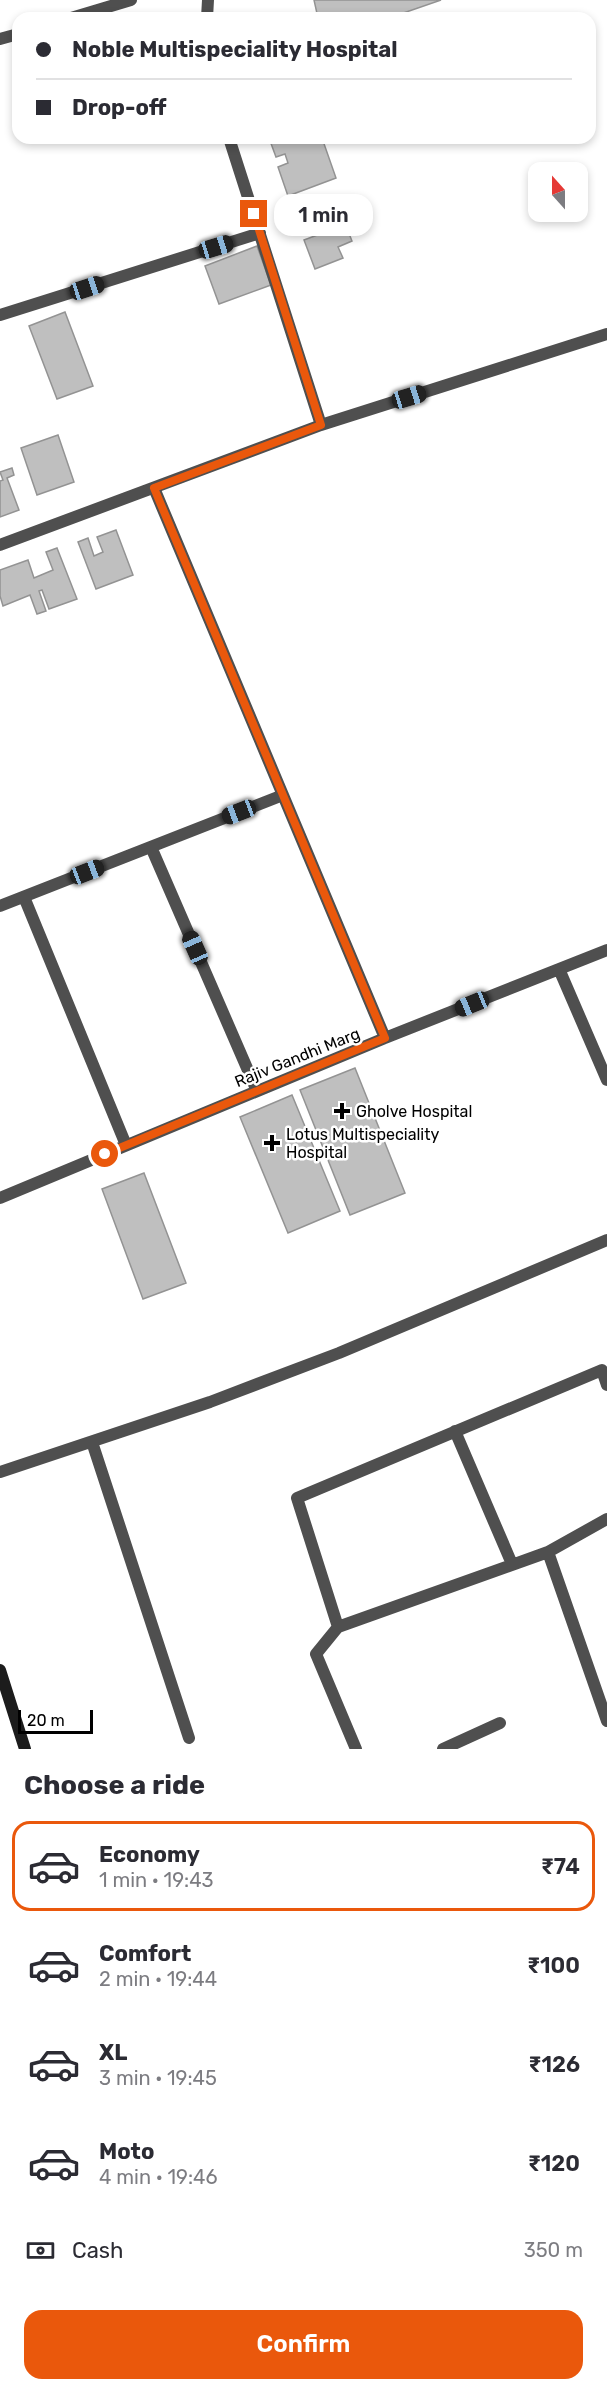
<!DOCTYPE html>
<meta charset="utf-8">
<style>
body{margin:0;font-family:Rubik,sans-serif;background:#f2f2f3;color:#2b2b33;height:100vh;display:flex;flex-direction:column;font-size:22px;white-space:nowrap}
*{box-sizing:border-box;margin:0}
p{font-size:20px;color:#7c7c81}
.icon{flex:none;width:33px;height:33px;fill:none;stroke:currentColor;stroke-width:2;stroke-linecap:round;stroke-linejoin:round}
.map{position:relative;height:1749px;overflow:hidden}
.panel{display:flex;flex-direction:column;background:#fff;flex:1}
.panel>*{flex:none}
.banner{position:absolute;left:12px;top:12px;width:584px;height:132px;border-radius:18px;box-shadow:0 3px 9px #0003;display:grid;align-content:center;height:132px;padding:0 24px;background:#fff}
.needle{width:39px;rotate:339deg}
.controls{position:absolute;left:528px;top:162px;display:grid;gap:12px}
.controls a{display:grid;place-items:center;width:60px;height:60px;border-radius:12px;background:#fff;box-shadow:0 3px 9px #0003;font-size:30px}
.scale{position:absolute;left:18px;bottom:15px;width:75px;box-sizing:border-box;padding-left:6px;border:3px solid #000;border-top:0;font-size:16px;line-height:21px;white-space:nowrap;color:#000;-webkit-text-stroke:4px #fff;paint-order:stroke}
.end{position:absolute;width:27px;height:27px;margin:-14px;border:8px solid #ea580c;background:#fff;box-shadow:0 0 0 3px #fff}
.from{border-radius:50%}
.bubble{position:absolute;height:42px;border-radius:18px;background:#fff;box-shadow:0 3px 9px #0003;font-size:20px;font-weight:600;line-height:42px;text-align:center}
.car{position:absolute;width:18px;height:36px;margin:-18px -9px;border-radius:8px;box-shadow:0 0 4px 2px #0007;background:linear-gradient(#222 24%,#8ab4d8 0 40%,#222 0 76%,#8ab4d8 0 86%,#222 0)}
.banner b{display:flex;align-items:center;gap:21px;height:57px;font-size:22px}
.banner b+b{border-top:2px solid #e1e1e2}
.banner i{width:15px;height:15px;background:#2b2b33}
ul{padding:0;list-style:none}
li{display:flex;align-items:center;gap:18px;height:90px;margin:0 12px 9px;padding:0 12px;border:3px solid transparent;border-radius:18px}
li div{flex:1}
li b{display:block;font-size:22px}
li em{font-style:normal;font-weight:600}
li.on{border-color:#ea580c}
li>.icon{width:54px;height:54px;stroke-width:1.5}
h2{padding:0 24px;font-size:27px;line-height:72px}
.pay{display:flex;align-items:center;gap:15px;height:66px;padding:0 24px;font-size:22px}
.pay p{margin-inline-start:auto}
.cta{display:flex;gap:12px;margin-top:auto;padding:12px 24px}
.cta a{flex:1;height:69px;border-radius:18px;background:#ea580c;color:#fff;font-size:24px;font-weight:600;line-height:69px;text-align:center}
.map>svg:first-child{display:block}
</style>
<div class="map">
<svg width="607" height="1749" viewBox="0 0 607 1749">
<rect width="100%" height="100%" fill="#fff"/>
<path fill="#bfbfbf" stroke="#939393" stroke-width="1.5" d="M314 0H441L389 18H318Z
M269 138H322L336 178 288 196 278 167 288 163 285 154 276 157Z
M326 217 335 230 346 226 352 241 338 247 343 258 315 269 304 240 320 234 316 221Z
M257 246 271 285 219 304 205 266Z
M65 312 93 386 57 399 29 326Z
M58 435 74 482 37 495 21 448Z
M12 468 14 475 7 478 19 510 0 517V481L3 480 0 472Z
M116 530 133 575 96 589 78 542 88 538 94 556 103 552 97 537Z
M57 548 77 599 49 609 42 590 39 591 46 611 37 614 30 595 3 606 0 596V570L28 560 34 578 53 570 46 552Z
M355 1068 405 1193 350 1215 300 1090Z
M292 1095 340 1211 288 1233 240 1117Z
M144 1173 186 1283 143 1299 102 1189Z"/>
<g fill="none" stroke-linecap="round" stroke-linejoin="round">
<path stroke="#4f4f4f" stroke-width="12" d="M71 18 131 0
M207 18 208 0
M0 39 18 34
M229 138 321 425
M0 315 260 233
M154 488 385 1038
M0 545 321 425 607 334
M151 847 257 1091
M24 897 126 1145
M0 906 283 795
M559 969 607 1080
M0 1198 385 1038 607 950
M455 1431 512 1564
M92 1442 189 1738
M0 1472 210 1402 339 1353 607 1240
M548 1552 607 1721
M338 1627 297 1498 602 1370 607 1385
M356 1749 316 1654 338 1627 548 1552 607 1519
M443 1749 500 1723"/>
<path stroke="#1c1c1c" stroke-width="12" d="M0 1670 25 1749"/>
</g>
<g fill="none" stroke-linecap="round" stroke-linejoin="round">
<path stroke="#ea580c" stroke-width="8" d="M105 1154 385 1038 154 488 321 425 254 214"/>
</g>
<g fill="#000" stroke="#fff" stroke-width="2">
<path d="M339 1102h6v6h6v6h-6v6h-6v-6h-6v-6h6z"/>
<path d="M269 1134h6v6h6v6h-6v6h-6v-6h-6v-6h6z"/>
</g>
<g text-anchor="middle" stroke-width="5" stroke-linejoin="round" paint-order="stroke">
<g font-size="16" fill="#000" stroke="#fff">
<text transform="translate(297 1057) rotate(-22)" y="6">Rajiv Gandhi Marg</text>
</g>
<g font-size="16" fill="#000" stroke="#fff" text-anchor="start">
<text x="356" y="1117">Gholve Hospital</text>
<text x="286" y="1140">Lotus Multispeciality<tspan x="286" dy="18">Hospital</tspan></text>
</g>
</g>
</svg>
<div class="controls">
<a><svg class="needle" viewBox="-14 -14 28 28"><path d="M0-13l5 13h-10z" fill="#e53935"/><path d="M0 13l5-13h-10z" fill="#7c7c81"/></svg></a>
</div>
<div class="scale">20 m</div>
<i class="end from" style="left:105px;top:1154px"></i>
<i class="end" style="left:254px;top:214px"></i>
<div class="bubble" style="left:274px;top:194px;width:99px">1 min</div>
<i class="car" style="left:216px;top:247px;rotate:73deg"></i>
<i class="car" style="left:87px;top:288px;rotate:72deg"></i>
<i class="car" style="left:409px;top:397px;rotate:73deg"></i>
<i class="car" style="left:239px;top:812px;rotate:249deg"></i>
<i class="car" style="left:87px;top:872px;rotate:69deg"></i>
<i class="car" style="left:195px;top:948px;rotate:336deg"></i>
<i class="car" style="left:472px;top:1004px;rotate:248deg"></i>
<div class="banner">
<b><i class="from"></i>Noble Multispeciality Hospital</b>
<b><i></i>Drop-off</b>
</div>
</div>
<section class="panel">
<h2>Choose a ride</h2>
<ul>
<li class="on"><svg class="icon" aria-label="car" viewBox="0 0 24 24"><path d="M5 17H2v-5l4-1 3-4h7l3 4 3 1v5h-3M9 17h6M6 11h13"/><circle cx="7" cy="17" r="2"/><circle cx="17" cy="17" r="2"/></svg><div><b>Economy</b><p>1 min · 19:43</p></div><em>₹74</em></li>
<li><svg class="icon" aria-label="car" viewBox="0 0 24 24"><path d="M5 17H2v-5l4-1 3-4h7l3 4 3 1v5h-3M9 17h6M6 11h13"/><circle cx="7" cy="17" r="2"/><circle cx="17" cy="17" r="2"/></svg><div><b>Comfort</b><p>2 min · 19:44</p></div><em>₹100</em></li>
<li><svg class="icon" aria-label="car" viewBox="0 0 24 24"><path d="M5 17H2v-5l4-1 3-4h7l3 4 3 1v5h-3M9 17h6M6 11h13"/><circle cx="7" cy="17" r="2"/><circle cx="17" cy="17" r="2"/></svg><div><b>XL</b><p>3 min · 19:45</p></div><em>₹126</em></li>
<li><svg class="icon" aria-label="car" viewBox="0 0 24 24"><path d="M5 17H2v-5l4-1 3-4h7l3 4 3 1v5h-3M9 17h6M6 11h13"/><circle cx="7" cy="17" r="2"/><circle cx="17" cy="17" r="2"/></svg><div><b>Moto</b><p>4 min · 19:46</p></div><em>₹120</em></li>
</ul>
<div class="pay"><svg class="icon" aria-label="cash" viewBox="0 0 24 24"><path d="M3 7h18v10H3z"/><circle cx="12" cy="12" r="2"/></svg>Cash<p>350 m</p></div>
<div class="cta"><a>Confirm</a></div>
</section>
